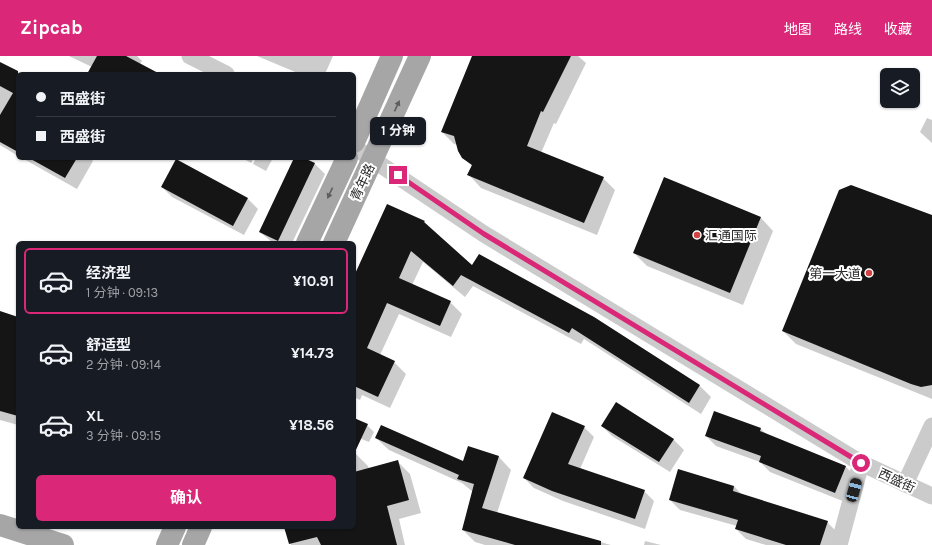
<!DOCTYPE html>
<html lang="zh">
<meta charset="utf-8">
<style>
body{margin:0;font-family:Karla,"Noto Sans SC",sans-serif;background:#242831;color:#f1f3f6;height:100vh;display:flex;flex-direction:column;font-size:15px;white-space:nowrap}
*{box-sizing:border-box;margin:0}
p{font-size:13px;color:#9ea1a6}
.icon{flex:none;width:22px;height:22px;fill:none;stroke:currentColor;stroke-width:2;stroke-linecap:round;stroke-linejoin:round}
.map{position:relative;flex:1;overflow:hidden}
.panel{position:absolute;left:16px;top:185px;width:340px;height:288px;display:flex;flex-direction:column;background:#171b24;border-radius:6px;box-shadow:0 1px 3px #0004}
.panel>*{flex:none}
.hud{position:absolute;left:16px;top:16px;width:340px;height:88px;border-radius:6px;box-shadow:0 1px 3px #0004;display:grid;align-content:center;height:88px;padding:0 20px;background:#171b24}
.controls{position:absolute;left:880px;top:12px;display:grid;gap:8px}
.controls a{display:grid;place-items:center;width:40px;height:40px;border-radius:6px;background:#171b24;box-shadow:0 1px 3px #0004;font-size:20px}
.end{position:absolute;width:18px;height:18px;margin:-9px;border:5px solid #db2777;background:#fff;box-shadow:0 0 0 2px #fff}
.from{border-radius:50%}
.bubble{position:absolute;height:28px;border-radius:6px;background:#171b24;box-shadow:0 1px 3px #0004;font-size:13px;font-weight:700;line-height:28px;text-align:center}
.car{position:absolute;width:12px;height:24px;margin:-12px -6px;border-radius:5px;box-shadow:0 0 3px 1px #0007;background:linear-gradient(#222 24%,#8ab4d8 0 40%,#222 0 76%,#8ab4d8 0 86%,#222 0)}
.hud b{display:flex;align-items:center;gap:14px;height:38px;font-size:15px}
.hud b+b{border-top:1px solid #363941}
.hud i{width:10px;height:10px;background:#f1f3f6}
ul{padding:7px 0 0;list-style:none}
li{display:flex;align-items:center;gap:12px;height:66px;margin:0 8px 6px;padding:0 12px;border:2px solid transparent;border-radius:6px}
li div{flex:1}
li b{display:block;font-size:15px}
li em{font-style:normal;font-weight:700}
li.selected{border-color:#db2777}
li>.icon{width:36px;height:36px;stroke-width:1.5}
.primary-button{display:flex;gap:8px;margin-top:auto;padding:8px 20px}
.primary-button a{flex:1;height:46px;border-radius:6px;background:#db2777;color:#fff;font-size:16px;font-weight:700;line-height:46px;text-align:center}
header{display:flex;align-items:center;gap:24px;box-sizing:border-box;height:56px;padding:0 20px;background:#db2777;color:#fff}
header strong{font-size:19px}
nav{display:flex;gap:22px;margin-inline-start:auto;font-size:14px}
.map>svg:first-child{display:block}
</style>
<header>
<strong>Zipcab</strong>
<nav><a>地图</a><a>路线</a><a>收藏</a></nav>
</header>
<div class="map">
<svg width="932" height="489" viewBox="0 0 932 489">
<rect width="100%" height="100%" fill="#fff"/>
<path fill="#0003" d="M69 0H137L142 5 140 8 158 18H91L92 11Z
M257 0H333L325 18H300Z
M473 0H578L586 7 556 68 554 67 541 97 603 122 615 134 597 179 481 132 469 119 473 111 463 101 458 89 454 88 442 76Z
M0 7 22 18H18V100L0 89Z
M927 62 932 64V87L920 76Z
M22 102H90L93 105 77 133Z
M242 102H254L251 107Z
M256 102H273L266 115 253 108Z
M296 102H301L315 108 325 118 292 187H273L260 176Z
M176 105 248 143 258 153 244 179 172 141 162 131Z
M932 160V343L796 288 783 275Z
M761 162 773 175 743 249 647 210 634 197Z
M424 166 473 211 594 261 700 330 711 341 701 358 584 283 581 288 473 230 465 241 423 206 412 229 450 246 462 258 451 281 399 258 380 299 394 306 406 318 390 352 362 339 360 344 354 341V223Z
M0 256 18 262V369L0 364Z
M616 348 674 384 684 394 670 416 612 380 602 370Z
M714 357 761 373 766 378 845 410 855 420 845 446 770 416 760 406 716 390 706 380Z
M354 363 367 369 374 376 369 386 354 380Z
M584 371 594 381 580 413 644 435 654 445 645 473 563 445 534 432 524 422Z
M376 382 464 406 469 392 499 401 511 414 497 457 611 489H485L475 486 463 474 473 436 462 427 389 394Z
M354 398H356L368 410 369 413 397 405 410 418 421 457 399 463 405 489H291L288 471H354Z
M734 430 743 440 827 466 837 476 833 489H766L746 483 736 473 737 470 680 454 670 444Z
M645 485 661 489H644Z"/>
<path fill="#151515" d="M97 0H126L160 18H87Z
M472 0H571L543 56 541 55 527 90 604 121 584 167 467 119 472 109 462 102 458 95 454 80 441 76Z
M0 6 18 15V96L0 86V59L13 37 0 30Z
M29 102H77L65 122Z
M294 102H304L315 107 278 185 259 176Z
M176 103 248 142 233 170 161 131Z
M664 121 761 161 730 237 633 197Z
M851 129 932 159V329L921 331 911 328 782 275 839 134Z
M387 148 425 165 424 166 472 209 479 198 594 261 700 329 689 347 572 272 569 277 461 219 453 230 411 195 399 222 451 245 440 270 387 247 367 292 395 305 378 341 354 330V220Z
M0 255 18 261V360L0 355Z
M616 346 674 383 659 406 601 370Z
M714 355 761 372 760 375 846 410 835 437 759 406 761 400 705 380Z
M552 356 585 370 568 408 645 434 635 463 552 435 523 422Z
M354 362 368 368 354 398Z
M381 369 463 405 468 390 499 400 482 452 601 485V489H515L462 474 474 428 457 423 459 419 375 382Z
M398 404 409 444 387 450 397 489H321L317 481 289 488 284 471H354V416Z
M678 413 734 430 733 435 828 465 820 489H786L735 473 738 464 669 444Z"/>
<g fill="none" stroke-linecap="round" stroke-linejoin="round">
<path stroke="#cbcbcb" stroke-width="17" d="M190 0 226 18
M354 91 484 178 861 407 932 440
M905 428 932 370
M839 489 861 407"/>
<path stroke="#a6a6a6" stroke-width="22" d="M354 86 392 0
M307 187 347 102
M334 187 420 0
M0 469 63 489
M167 489 175 471
M193 489 201 471"/>
</g>
<defs><path id="oneway-solid" d="M-6-.8H1V-3.2L6.5 0L1 3.2V.8H-6Z"/></defs>
<g fill="#5e5e5e">
<use href="#oneway-solid" transform="translate(397 50) rotate(-65)"/>
<use href="#oneway-solid" transform="translate(330 137) rotate(115)"/>
</g>
<g fill="none" stroke-linecap="round" stroke-linejoin="round">
<path stroke="#db2777" stroke-width="5" d="M398 119 484 178 861 407"/>
</g>
<g fill="#d24242" stroke="#fff" stroke-width="1.5">
<circle cx="697" cy="179" r="4"/>
<circle cx="869" cy="217" r="4"/>
</g>
<g text-anchor="middle" stroke-width="4" stroke-linejoin="round" paint-order="stroke">
<g font-size="13" fill="#2e2e2e" stroke="#fff">
<text transform="translate(362 126) rotate(-65)" y="5">青年路</text>
<text transform="translate(897 424) rotate(25)" y="5">西盛街</text>
</g>
<g font-size="13" fill="#2e2e2e" stroke="#fff" text-anchor="start">
<text x="705" y="184">汇通国际</text>
<text x="861" y="222" text-anchor="end">第一大道</text>
</g>
</g>
</svg>
<div class="controls">
<a><svg class="icon" aria-label="layers" viewBox="0 0 24 24"><path d="M12 4l9 5-9 5-9-5zM3 14l9 5 9-5"/></svg></a>
</div>
<i class="end from" style="left:861px;top:407px"></i>
<i class="end" style="left:398px;top:119px"></i>
<div class="bubble" style="left:370px;top:61px;width:56px">1 分钟</div>
<i class="car" style="left:854px;top:434px;rotate:15deg"></i>
<div class="hud">
<b><i class="from"></i>西盛街</b>
<b><i></i>西盛街</b>
</div>
<section class="panel">
<ul>
<li class="selected"><svg class="icon" aria-label="car" viewBox="0 0 24 24"><path d="M5 17H2v-5l4-1 3-4h7l3 4 3 1v5h-3M9 17h6M6 11h13"/><circle cx="7" cy="17" r="2"/><circle cx="17" cy="17" r="2"/></svg><div><b>经济型</b><p>1 分钟 · 09:13</p></div><em>¥10.91</em></li>
<li><svg class="icon" aria-label="car" viewBox="0 0 24 24"><path d="M5 17H2v-5l4-1 3-4h7l3 4 3 1v5h-3M9 17h6M6 11h13"/><circle cx="7" cy="17" r="2"/><circle cx="17" cy="17" r="2"/></svg><div><b>舒适型</b><p>2 分钟 · 09:14</p></div><em>¥14.73</em></li>
<li><svg class="icon" aria-label="car" viewBox="0 0 24 24"><path d="M5 17H2v-5l4-1 3-4h7l3 4 3 1v5h-3M9 17h6M6 11h13"/><circle cx="7" cy="17" r="2"/><circle cx="17" cy="17" r="2"/></svg><div><b>XL</b><p>3 分钟 · 09:15</p></div><em>¥18.56</em></li>
</ul>
<div class="primary-button"><a>确认</a></div>
</section>
</div>
